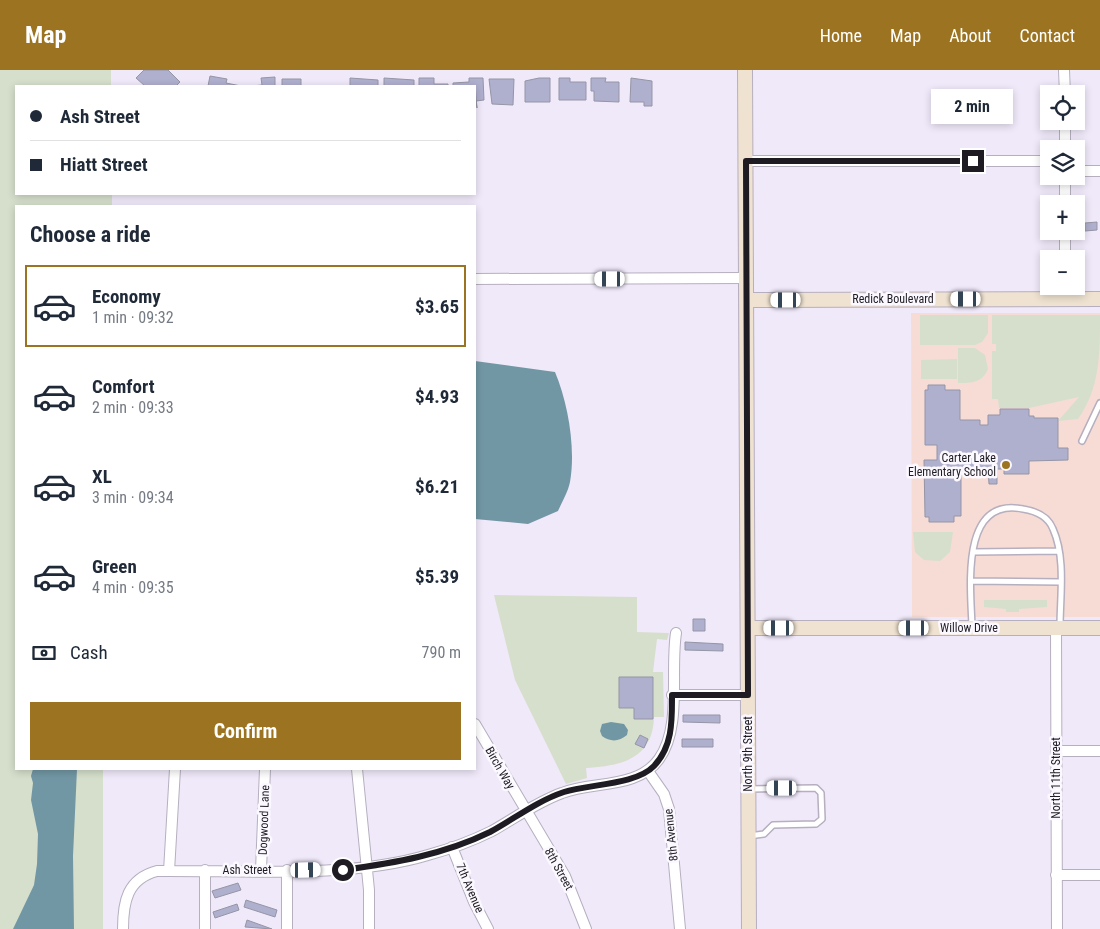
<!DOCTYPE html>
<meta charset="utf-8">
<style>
body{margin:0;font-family:"Roboto Condensed",sans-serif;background:#f6f6f7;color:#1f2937;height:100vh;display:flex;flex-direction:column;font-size:19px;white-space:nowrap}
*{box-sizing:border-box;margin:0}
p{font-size:16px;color:#747a83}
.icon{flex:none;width:28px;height:28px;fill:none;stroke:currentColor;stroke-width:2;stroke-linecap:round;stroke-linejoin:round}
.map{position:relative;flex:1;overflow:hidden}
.details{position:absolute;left:15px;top:135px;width:461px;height:565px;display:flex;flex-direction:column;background:#fff;border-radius:0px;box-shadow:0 2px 8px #0003}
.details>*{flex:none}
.top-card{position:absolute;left:15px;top:15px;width:461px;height:110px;border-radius:0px;box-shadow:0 2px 8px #0003;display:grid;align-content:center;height:110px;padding:0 15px;background:#fff}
.fabs{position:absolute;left:1040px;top:15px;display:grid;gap:10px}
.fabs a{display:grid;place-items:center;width:45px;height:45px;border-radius:0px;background:#fff;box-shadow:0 2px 8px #0003;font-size:25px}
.end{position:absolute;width:22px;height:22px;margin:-11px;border:6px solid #1e1c22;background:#fff;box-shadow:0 0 0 2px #fff}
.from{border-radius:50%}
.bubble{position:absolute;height:35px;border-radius:0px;background:#fff;box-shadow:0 2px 8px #0003;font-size:16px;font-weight:700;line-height:35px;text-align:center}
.car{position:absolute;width:15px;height:30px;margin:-15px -8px;border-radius:6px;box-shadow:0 0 4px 1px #0007;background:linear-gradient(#fff 24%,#345 0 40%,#fff 0 76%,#345 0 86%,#fff 0)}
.top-card b{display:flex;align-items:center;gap:18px;height:48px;font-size:19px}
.top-card b+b{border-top:1px solid #e0e1e3}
.top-card i{width:12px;height:12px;background:#1f2937}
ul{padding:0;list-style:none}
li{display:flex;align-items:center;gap:15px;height:82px;margin:0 10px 8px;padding:0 5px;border:2px solid transparent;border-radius:0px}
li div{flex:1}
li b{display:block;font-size:19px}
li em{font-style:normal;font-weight:700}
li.selected{border-color:#9c7421}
li>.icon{width:45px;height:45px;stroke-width:1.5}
h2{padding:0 15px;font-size:22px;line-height:60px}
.pay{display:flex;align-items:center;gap:12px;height:55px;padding:0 15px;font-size:19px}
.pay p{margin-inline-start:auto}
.button{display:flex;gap:10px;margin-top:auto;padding:10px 15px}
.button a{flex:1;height:58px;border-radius:0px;background:#9c7421;color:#fff;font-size:20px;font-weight:700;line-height:58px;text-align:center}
header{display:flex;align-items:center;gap:30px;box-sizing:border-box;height:70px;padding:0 25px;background:#9c7421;color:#fff}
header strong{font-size:24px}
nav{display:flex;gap:28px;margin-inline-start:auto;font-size:18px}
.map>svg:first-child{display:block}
</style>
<header>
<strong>Map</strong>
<nav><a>Home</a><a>Map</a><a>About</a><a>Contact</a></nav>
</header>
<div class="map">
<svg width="1100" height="859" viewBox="0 0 1100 859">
<rect width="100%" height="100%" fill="#f0e9fa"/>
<path fill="#f6dcd5" d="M911 243H1100V547H912Z"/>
<path fill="#d6dfcc" d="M0 0H111V16H16V124H112V136H16V699H103V859H0Z
M920 245H988V263L982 272 975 275H920Z
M992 245H1100C1100 284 1100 318 1078 349L1058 351 1079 327 1029 338H999L998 329H992V281H996V274H992Z
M958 278H975L985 285 988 299C982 313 972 313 958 313Z
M957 289V309H921V290Z
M913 462H953L950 482 940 491 924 490 915 482Z
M494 525 637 527V562L669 563 667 570 657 569 653 602H663L664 647H654C653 689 621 696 586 698L587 708 566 714 515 610Z
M984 530H1047V537L1019 539V542H1006V539L984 537Z"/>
<path fill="#7297a4" d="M475 291 555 302C568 333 576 378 570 412 568 422 562 432 558 441L528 454 475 449Z
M611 652 624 654 628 660 627 665C619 672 610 672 602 666L600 661 602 654Z
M33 699H77L73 786 74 859H13L34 815 37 794 38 764 31 730 33 713 31 706Z"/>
<path fill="#afafce" stroke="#9595a6" d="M144 0H168L180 12 176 16H145L136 8Z
M210 6 227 9 226 13 241 16H208Z
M275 7V16H252L262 15 261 8Z
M350 8 378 10V16H350Z
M384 8 414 10V16H384Z
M419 8H434V14H448V16H419Z
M469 8H483L484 30 476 31 477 38 475 16H453V13L469 12Z
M539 8H550V32H525V11Z
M559 8H570V12H586V30H559Z
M591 8H606L605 12H619V32L594 31V21H591Z
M631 8 652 11V36H644V32H630Z
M282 9H301V16H282Z
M489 9H514L513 35 492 34Z
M1097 152V160L1085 161V153Z
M928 315H945V320H960V350H980V355H988V345H1000V339H1029V346H1034V348H1058V378H1068V390L1029 391V404H1004V399H997V414H989L988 399H980L981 405H961V446H954V452H929V447H925L924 390H937V375H925V320H928Z
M693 549H705V561H693Z
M685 572 723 574V581L685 580Z
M619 607H653V649H634V638H619Z
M683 645H720V653L683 652Z
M640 665 648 669 644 678 635 674Z
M682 669H713V677H682Z
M238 813 241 820 215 828 212 821Z
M246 830 277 840 275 847 244 837Z
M237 834 239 840 215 848 213 842Z
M247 850 272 859 245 857Z"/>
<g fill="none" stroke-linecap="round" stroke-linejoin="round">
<g stroke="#b6afbf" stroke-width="8">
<path id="lane" d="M1082 371 1100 333
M973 482 1058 481
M971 511 1060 512
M972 557C971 520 959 426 1023 439 1036 441 1048 446 1053 459 1066 488 1060 527 1060 557
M749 719 816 718 821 723 822 749 816 754 773 755 764 764 749 766"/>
</g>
<g stroke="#b6afbf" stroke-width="12">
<path id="street" d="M1064 0 1065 24
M1065 51V79
M746 91H1049
M1076 101H1100
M1065 106V134
M1065 161V189
M475 209 746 208
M1066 216V229
M1056 558 1057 859
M672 625H748
M475 654 565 806 586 859
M1056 681H1100
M357 699 369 820V859
M648 701 664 724 669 739 680 859
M452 777 474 832 488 859
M205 800V859
M261 800 265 699
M287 800V859
M169 801 175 699
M1056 805H1100
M123 859C123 832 127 809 157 801 241 800 348 809 428 785 450 779 472 771 492 761 515 748 537 732 562 723 593 711 638 719 659 689 682 657 670 602 676 563"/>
</g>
<g stroke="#b6afbf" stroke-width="16">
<path id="secondary" d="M745 0 749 859
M746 230 1100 229
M748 558H1100"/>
</g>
<use href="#lane" stroke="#fff" stroke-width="5"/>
<use href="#street" stroke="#fff" stroke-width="10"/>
<use href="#secondary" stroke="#efe2d0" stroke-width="14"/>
</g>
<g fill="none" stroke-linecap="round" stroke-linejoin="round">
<path stroke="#1e1c22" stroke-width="6" d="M343 800C394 793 443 785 490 762 514 749 537 731 564 722 589 714 636 715 654 696 673 676 672 650 672 625H748L746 91H973"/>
</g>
<circle fill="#9c7421" stroke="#fbf8ff" stroke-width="2" cx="1006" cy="395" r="5"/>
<g text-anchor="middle" stroke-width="5" stroke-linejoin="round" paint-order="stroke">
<g font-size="12" fill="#1e1c22" stroke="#fbf8ff">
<text x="893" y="233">Redick Boulevard</text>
<text x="969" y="562">Willow Drive</text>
<text transform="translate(748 684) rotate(-90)" y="4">North 9th Street</text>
<text transform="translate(500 698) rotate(60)" y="4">Birch Way</text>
<text transform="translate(1056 708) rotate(-90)" y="4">North 11th Street</text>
<text transform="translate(264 750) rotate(-88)" y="4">Dogwood Lane</text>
<text transform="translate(671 765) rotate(-96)" y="4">8th Avenue</text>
<text transform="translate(559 799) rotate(61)" y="4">8th Street</text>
<text x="247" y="804">Ash Street</text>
<text transform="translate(470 818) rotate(67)" y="4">7th Avenue</text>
</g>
<g font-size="12" fill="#1e1c22" stroke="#fbf8ff" text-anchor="end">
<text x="996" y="392">Carter Lake<tspan x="996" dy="14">Elementary School</tspan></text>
</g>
</g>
</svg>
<div class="fabs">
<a><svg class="icon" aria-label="locate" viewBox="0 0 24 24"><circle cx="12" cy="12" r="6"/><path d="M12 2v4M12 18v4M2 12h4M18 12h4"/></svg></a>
<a><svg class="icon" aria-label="layers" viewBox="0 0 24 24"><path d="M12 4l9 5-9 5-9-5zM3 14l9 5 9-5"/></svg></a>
<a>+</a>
<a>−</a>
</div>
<i class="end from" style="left:343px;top:800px"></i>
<i class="end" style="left:973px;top:91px"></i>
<div class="bubble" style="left:931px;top:19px;width:82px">2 min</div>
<i class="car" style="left:610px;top:209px;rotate:270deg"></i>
<i class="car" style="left:966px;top:229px;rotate:270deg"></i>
<i class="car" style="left:786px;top:230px;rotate:270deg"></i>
<i class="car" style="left:779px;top:558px;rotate:270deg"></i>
<i class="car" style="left:914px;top:558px;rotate:270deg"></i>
<i class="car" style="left:782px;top:718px;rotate:270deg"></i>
<i class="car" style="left:306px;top:800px;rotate:89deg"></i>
<div class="top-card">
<b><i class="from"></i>Ash Street</b>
<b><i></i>Hiatt Street</b>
</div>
<section class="details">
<h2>Choose a ride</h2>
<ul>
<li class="selected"><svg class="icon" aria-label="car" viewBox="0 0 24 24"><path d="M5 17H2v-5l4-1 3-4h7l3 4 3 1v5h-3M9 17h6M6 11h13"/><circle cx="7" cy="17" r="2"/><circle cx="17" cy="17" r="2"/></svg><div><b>Economy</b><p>1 min · 09:32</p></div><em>$3.65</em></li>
<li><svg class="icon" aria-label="car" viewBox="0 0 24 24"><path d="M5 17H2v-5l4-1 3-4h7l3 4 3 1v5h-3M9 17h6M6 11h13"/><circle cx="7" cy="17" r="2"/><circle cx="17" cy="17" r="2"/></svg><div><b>Comfort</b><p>2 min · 09:33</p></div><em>$4.93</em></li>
<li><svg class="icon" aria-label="car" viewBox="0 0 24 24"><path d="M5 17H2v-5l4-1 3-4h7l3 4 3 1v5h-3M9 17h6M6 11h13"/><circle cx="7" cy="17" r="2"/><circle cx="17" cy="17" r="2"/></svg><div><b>XL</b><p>3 min · 09:34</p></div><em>$6.21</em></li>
<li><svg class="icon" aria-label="car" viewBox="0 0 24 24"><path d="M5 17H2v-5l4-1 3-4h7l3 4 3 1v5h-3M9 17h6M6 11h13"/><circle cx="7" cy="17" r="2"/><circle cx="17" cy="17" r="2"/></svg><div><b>Green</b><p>4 min · 09:35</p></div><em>$5.39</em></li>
</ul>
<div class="pay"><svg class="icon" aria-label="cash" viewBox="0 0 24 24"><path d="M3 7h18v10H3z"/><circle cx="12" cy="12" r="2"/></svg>Cash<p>790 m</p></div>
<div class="button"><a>Confirm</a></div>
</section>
</div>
